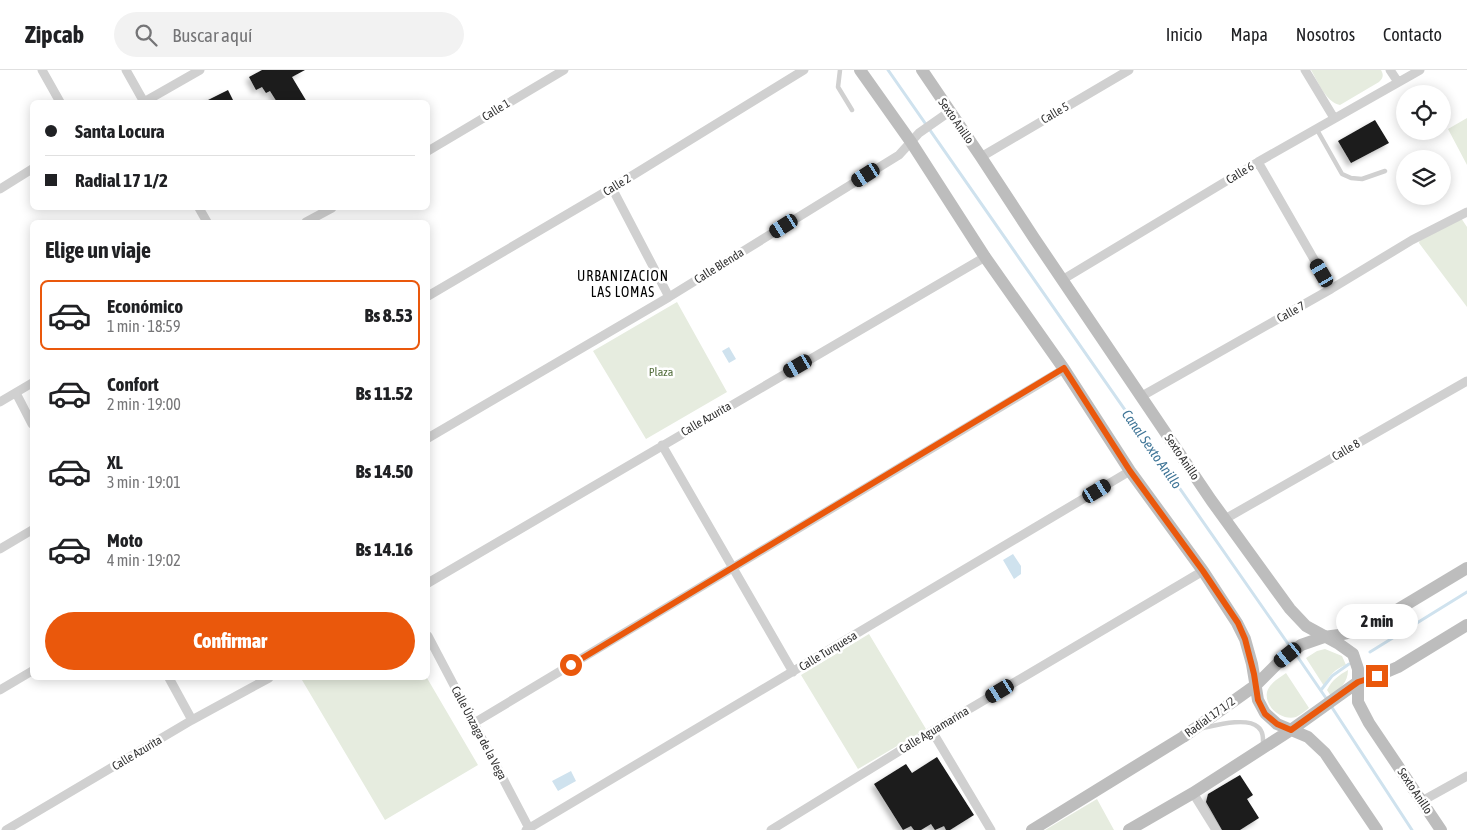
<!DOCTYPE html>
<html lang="es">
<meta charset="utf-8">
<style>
body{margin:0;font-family:"Asap Condensed",sans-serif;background:#f2f2f2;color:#202124;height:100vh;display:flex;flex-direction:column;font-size:19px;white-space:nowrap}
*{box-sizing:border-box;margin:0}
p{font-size:16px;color:#757577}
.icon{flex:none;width:28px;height:28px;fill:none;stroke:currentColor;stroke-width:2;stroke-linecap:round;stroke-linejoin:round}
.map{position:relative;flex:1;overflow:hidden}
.panel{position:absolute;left:30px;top:150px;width:400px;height:460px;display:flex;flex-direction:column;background:#fff;border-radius:8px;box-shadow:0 2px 12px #0003}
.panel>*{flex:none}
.hud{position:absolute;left:30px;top:30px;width:400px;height:110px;border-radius:8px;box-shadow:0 2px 12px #0003;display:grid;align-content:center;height:110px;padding:0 15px;background:#fff}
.controls{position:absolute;left:1396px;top:15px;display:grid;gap:10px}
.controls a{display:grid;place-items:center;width:55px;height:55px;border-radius:50%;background:#fff;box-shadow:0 2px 12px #0003;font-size:25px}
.end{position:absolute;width:22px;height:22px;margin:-11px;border:6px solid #ea580c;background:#fff;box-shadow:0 0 0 2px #fff}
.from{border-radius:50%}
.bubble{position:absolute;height:35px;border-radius:18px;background:#fff;box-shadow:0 2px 12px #0003;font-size:16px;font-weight:800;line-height:35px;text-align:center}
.car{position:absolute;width:15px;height:30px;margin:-15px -8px;border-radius:6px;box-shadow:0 0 4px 1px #0007;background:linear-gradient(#222 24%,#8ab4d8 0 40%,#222 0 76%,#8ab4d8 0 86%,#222 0)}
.hud b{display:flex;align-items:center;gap:18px;height:48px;font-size:19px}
.hud b+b{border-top:1px solid #e0e0e0}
.hud i{width:12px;height:12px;background:#202124}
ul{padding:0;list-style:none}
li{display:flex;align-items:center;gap:15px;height:70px;margin:0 10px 8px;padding:0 5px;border:2px solid transparent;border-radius:8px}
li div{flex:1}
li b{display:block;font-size:19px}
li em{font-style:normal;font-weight:800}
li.on{border-color:#ea580c}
li>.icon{width:45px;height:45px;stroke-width:1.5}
h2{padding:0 15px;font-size:22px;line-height:60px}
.action{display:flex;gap:10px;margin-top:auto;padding:10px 15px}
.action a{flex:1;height:58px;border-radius:30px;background:#ea580c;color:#fff;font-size:20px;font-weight:800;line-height:58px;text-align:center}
header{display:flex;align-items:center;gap:30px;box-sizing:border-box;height:70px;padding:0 25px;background:#fff;border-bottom:1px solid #e0e0e0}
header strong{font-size:24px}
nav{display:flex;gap:28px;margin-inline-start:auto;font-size:18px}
.search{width:350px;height:45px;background:#f2f2f2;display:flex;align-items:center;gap:12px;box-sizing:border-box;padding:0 18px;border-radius:28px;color:#757577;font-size:19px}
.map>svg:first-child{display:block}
</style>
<header>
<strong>Zipcab</strong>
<div class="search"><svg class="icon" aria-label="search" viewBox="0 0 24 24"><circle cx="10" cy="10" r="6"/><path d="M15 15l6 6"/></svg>Buscar aquí</div>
<nav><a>Inicio</a><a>Mapa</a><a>Nosotros</a><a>Contacto</a></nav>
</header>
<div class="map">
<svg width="1467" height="760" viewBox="0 0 1467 760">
<defs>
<filter id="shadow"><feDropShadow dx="-3.5" dy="3.5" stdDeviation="2.5" flood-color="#0004"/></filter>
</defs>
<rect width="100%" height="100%" fill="#fff"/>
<path fill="#e6ecdf" d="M1311 0H1381C1384 5 1383 8 1379 12L1340 35C1326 32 1318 12 1311 0Z
M1467 48V95L1448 59Z
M1461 148 1467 157V237L1419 173 1420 169Z
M677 232 727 322 646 369 593 281Z
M869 564 926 659 858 699 801 605Z
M1325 579 1342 586 1346 595C1335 599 1329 605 1324 616L1306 588 1317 581Z
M1348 600C1348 612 1340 619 1331 626L1327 620C1332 610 1339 605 1348 600Z
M1286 603 1309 638C1305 641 1300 645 1296 647 1282 651 1264 637 1267 622 1270 613 1279 608 1286 603Z
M307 608H427L478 695 385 750 302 610Z
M1097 729 1114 760H1045Z"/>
<path fill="#cfe2ee" d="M729 277 736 289 729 293 722 281Z
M1013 484 1021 496V504L1014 509 1003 490Z
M571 701 576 711 558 721 552 711Z"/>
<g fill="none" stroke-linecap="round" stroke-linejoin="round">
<path stroke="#cfe2ee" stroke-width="3" d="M888 0 1291 578
M1370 582 1467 522
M1295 583 1328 631
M1321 620 1332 606 1349 594
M1331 636 1412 760"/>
</g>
<path fill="#1a1a1a" filter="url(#shadow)" d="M262 0H305L292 7 307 32H277L270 21 266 23 262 17 256 20 249 7Z
M228 20 234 32H204Z
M1375 50 1389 73 1351 93 1338 71Z
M937 687 974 745 950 760H946L944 756 935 760 931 754 921 760H914L911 756 903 760 874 714 906 694 912 703Z
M1240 705 1253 725 1247 729 1259 748 1240 760H1222L1206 732 1208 724Z"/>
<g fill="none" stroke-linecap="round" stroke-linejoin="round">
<path stroke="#d0d0d0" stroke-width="4.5" d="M840 0 838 17 852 40
M1316 58 1342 104 1351 108 1362 109 1385 101
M1203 658C1217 655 1247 647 1258 657 1264 662 1263 670 1263 676"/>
<path stroke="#d0d0d0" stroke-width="9" d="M42 0 60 32
M126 0 144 32
M1305 0 1334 48
M1390 0 1398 12
M144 32 200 0
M428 81 564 0
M981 87 1129 0
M1258 92 1331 219
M612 118 669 227
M0 119 32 99
M199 138 207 152
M306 152 332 138
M1062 210 1258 92 1420 0
M428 226 612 118 804 0
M16 323 32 354
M1142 326 1331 219 1412 170 1467 142
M0 332 32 313
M428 368 669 227 899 85 919 63 949 42
M662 375 793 602
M1225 449 1467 311
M0 479 32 460
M428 513 985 187
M428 566 530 760
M169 608 192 650
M0 620 32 601
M474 653 1064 299
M932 661 991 760
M1193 723 1216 760
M1422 731 1467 706
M6 760 192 650 269 608
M526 760 1130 401
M771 760 932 661 1203 501"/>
<path stroke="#bdbdbd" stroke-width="12" d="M860 0 911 72 985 187 1064 299 1130 401 1203 501 1237 553 1245 569 1252 594 1258 630 1265 643 1277 654 1308 667 1325 683 1377 760
M922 0 981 87 1034 168 1211 430 1290 539 1306 556 1339 574 1353 584 1358 599V632L1369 653 1441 760
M1032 760 1183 667 1256 615 1276 595 1301 575 1324 567 1339 565 1353 562 1392 543 1467 498
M1129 760 1193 723 1291 660 1358 612 1377 606 1398 597 1467 555"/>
</g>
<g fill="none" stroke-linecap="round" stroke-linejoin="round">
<path stroke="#ea580c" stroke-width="6" d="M571 595 1064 298 1130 401 1203 501 1238 553 1245 569 1254 604 1258 630 1265 644 1277 654 1291 660 1358 612 1377 606"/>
</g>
<g text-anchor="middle" stroke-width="5" stroke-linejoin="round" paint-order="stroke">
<g font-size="12" fill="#333" stroke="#fff">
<text transform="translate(496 40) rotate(-31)" y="4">Calle 1</text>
<text transform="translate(1055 43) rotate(-30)" y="4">Calle 5</text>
<text transform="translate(956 51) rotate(55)" y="4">Sexto Anillo</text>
<text transform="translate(1240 103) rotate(-31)" y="4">Calle 6</text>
<text transform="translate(617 115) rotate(-31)" y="4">Calle 2</text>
<text transform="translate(719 196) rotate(-32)" y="4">Calle Blenda</text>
<text transform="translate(1291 242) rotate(-29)" y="4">Calle 7</text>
<text transform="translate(706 349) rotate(-30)" y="4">Calle Azurita</text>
<text transform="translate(1346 380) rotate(-30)" y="4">Calle 8</text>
<text transform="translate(1182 387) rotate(56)" y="4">Sexto Anillo</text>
<text transform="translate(828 581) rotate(-31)" y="4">Calle Turquesa</text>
<text transform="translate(1210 647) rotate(-36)" y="4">Radial 17 1/2</text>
<text transform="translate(934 660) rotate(-31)" y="4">Calle Aguamarina</text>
<text transform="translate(479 663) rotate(62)" y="4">Calle Únzaga de la Vega</text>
<text transform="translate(137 683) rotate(-31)" y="4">Calle Azurita</text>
<text transform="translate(1415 721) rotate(56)" y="4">Sexto Anillo</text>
</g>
<g font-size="12" fill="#56703f" stroke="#fff">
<text x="661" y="306">Plaza</text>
</g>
<g font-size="14" letter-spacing="1" fill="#000" stroke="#fff">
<text x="623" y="211">URBANIZACION<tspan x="623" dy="16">LAS LOMAS</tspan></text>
</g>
<g font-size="14" font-style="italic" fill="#3f7597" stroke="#fff">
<text transform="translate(1152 379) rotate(55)" y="5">Canal Sexto Anillo</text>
</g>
</g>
</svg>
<div class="controls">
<a><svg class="icon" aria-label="locate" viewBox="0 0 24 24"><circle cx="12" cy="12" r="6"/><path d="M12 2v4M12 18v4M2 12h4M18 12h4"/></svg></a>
<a><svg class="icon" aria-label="layers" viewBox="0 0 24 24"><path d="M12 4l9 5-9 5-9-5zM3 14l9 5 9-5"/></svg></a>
</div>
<i class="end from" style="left:571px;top:595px"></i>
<i class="end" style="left:1377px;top:606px"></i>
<div class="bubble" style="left:1336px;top:534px;width:82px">2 min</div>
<i class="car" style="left:866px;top:105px;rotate:238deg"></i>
<i class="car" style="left:784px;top:156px;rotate:238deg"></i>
<i class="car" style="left:1322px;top:203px;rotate:330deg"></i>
<i class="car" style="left:798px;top:296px;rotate:240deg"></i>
<i class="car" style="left:1097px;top:421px;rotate:59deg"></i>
<i class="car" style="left:1288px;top:585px;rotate:231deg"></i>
<i class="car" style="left:1000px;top:621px;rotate:239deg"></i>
<div class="hud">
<b><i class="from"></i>Santa Locura</b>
<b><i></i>Radial 17 1/2</b>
</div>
<section class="panel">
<h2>Elige un viaje</h2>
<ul>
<li class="on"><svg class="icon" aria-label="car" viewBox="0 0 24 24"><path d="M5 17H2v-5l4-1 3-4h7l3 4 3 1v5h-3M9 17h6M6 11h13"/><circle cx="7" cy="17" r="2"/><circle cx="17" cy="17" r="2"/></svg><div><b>Económico</b><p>1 min · 18:59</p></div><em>Bs 8.53</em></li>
<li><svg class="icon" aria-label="car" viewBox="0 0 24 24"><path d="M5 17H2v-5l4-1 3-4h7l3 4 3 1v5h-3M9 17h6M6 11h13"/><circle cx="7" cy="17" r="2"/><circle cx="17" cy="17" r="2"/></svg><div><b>Confort</b><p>2 min · 19:00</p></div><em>Bs 11.52</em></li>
<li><svg class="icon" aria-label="car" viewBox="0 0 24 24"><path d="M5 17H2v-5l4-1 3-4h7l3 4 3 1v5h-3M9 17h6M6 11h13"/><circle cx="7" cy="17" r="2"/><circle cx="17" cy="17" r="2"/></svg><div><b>XL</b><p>3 min · 19:01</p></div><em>Bs 14.50</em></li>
<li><svg class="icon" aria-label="car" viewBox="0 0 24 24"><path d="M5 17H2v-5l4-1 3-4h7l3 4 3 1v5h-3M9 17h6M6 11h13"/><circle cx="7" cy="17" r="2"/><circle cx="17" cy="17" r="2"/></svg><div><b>Moto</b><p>4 min · 19:02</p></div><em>Bs 14.16</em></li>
</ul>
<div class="action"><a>Confirmar</a></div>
</section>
</div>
